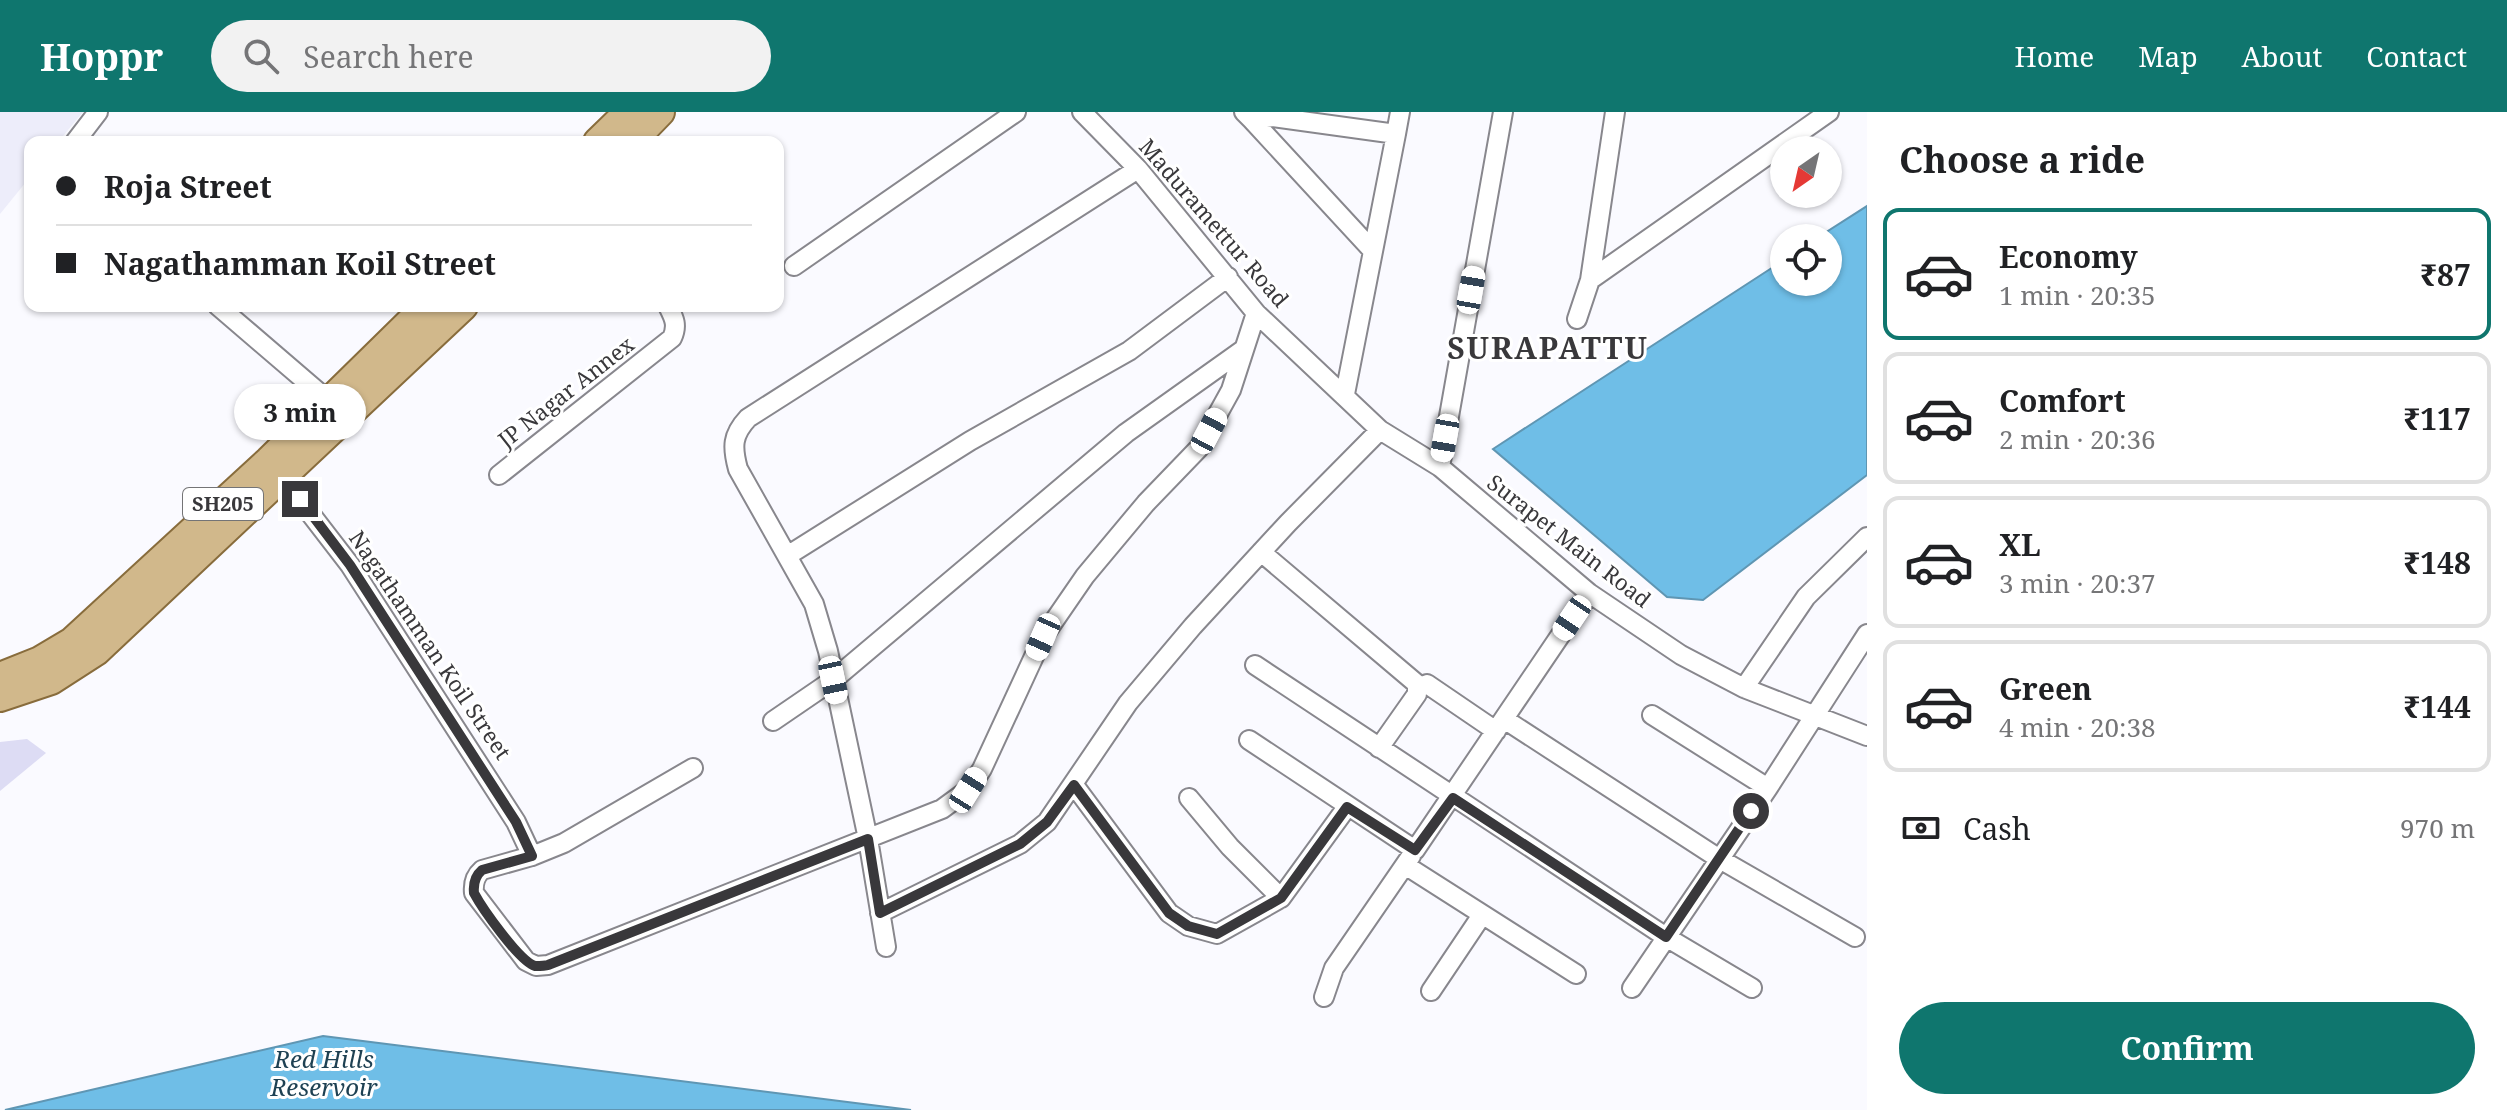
<!DOCTYPE html>
<meta charset="utf-8">
<style>
body{margin:0;font-family:"Noto Serif",serif;background:#f2f2f2;color:#202124;height:100vh;display:flex;flex-direction:column;font-size:30px;white-space:nowrap}
*{box-sizing:border-box;margin:0}
p{font-size:26px;color:#757577}
.icon{flex:none;width:44px;height:44px;fill:none;stroke:currentColor;stroke-width:2;stroke-linecap:round;stroke-linejoin:round}
.map{position:relative;flex:1;overflow:hidden}
.sheet{display:flex;flex-direction:column;background:#fff;width:640px}
.sheet>*{flex:none}
.banner{position:absolute;left:24px;top:24px;width:760px;height:176px;border-radius:16px;box-shadow:0 2px 6px #0004;display:grid;align-content:center;height:176px;padding:0 32px;background:#fff}
.needle{width:52px;rotate:214deg}
.controls{position:absolute;left:1770px;top:24px;display:grid;gap:16px}
.controls a{display:grid;place-items:center;width:72px;height:72px;border-radius:50%;background:#fff;box-shadow:0 2px 6px #0004;font-size:40px}
.end{position:absolute;width:36px;height:36px;margin:-18px;border:10px solid #39383b;background:#fff;box-shadow:0 0 0 4px #fff}
.from{border-radius:50%}
.bubble{position:absolute;height:56px;border-radius:28px;background:#fff;box-shadow:0 2px 6px #0004;font-size:26px;font-weight:700;line-height:56px;text-align:center}
.car{position:absolute;width:24px;height:48px;margin:-24px -12px;border-radius:10px;box-shadow:0 0 6px 2px #0007;background:linear-gradient(#fff 24%,#345 0 40%,#fff 0 76%,#345 0 86%,#fff 0)}
.banner b{display:flex;align-items:center;gap:28px;height:76px;font-size:30px}
.banner b+b{border-top:2px solid #e0e0e0}
.banner i{width:20px;height:20px;background:#202124}
ul{padding:0;list-style:none}
li{display:flex;align-items:center;gap:24px;height:132px;margin:0 16px 12px;padding:0 16px;border:4px solid #e0e0e0;border-radius:16px}
li div{flex:1}
li b{display:block;font-size:30px}
li em{font-style:normal;font-weight:700}
li.current{border-color:#0f766e}
li>.icon{width:72px;height:72px;stroke-width:1.5}
h2{padding:0 32px;font-size:36px;line-height:96px}
.pay{display:flex;align-items:center;gap:20px;height:88px;padding:0 32px;font-size:30px}
.pay p{margin-inline-start:auto}
.primary-button{display:flex;gap:16px;margin-top:auto;padding:16px 32px}
.primary-button a{flex:1;height:92px;border-radius:48px;background:#0f766e;color:#fff;font-size:32px;font-weight:700;line-height:92px;text-align:center}
header{display:flex;align-items:center;gap:48px;box-sizing:border-box;height:112px;padding:0 40px;background:#0f766e;color:#fff}
header strong{font-size:38px}
nav{display:flex;gap:44px;margin-inline-start:auto;font-size:28px}
.search{width:560px;height:72px;background:#f2f2f2;display:flex;align-items:center;gap:20px;box-sizing:border-box;padding:0 28px;border-radius:44px;color:#757577;font-size:30px}
main{display:flex;flex:1;min-height:0}
.map>svg:first-child{display:block}
</style>
<header>
<strong>Hoppr</strong>
<div class="search"><svg class="icon" aria-label="search" viewBox="0 0 24 24"><circle cx="10" cy="10" r="6"/><path d="M15 15l6 6"/></svg>Search here</div>
<nav><a>Home</a><a>Map</a><a>About</a><a>Contact</a></nav>
</header>
<main>
<div class="map">
<svg width="1867" height="998" viewBox="0 0 1867 998">
<rect width="100%" height="100%" fill="#fafaff"/>
<path fill="#ededfa" d="M0 0H83L58 30H30V65L0 102Z"/>
<path fill="#dddcf4" d="M27 627 46 641 0 679V630Z"/>
<path fill="#6fbee7" stroke="#5f96b3" stroke-width="2" d="M1867 94V363L1703 488 1667 485 1493 337 1784 148V170H1828V126H1817Z
M323 924 911 998H5Z"/>
<g fill="none" stroke-linecap="round" stroke-linejoin="round">
<g stroke="#88878d" stroke-width="22">
<path id="street" d="M1082 0 1138 57 1256 201 1380 318 1440 355 1589 481 1681 543 1744 576 1867 624
M1244 0 1252 8 1273 5 1396 22 1400 0
M1252 8 1373 139
M75 30 98 0
M794 154 1016 0
M1590 168 1829 0
M218 194 337 296
M1577 207 1590 168 1615 0
M1345 282 1396 22
M1440 355 1503 0
M276 357 350 453 516 710 532 744 482 758C475 764 473 771 474 781L526 849 536 854 548 853 942 697 968 678 982 657 1043 525 1085 464 1146 391 1199 336 1231 278 1256 201
M499 363 672 226C678 213 674 206 668 194
M1261 440 1417 572V582L1379 636
M787 444 970 329 1129 239 1228 165
M1255 553 1666 825 1752 876
M1427 572 1496 619
M1744 576 1806 485 1867 425
M1652 603 1768 676
M1504 607 1718 746 1855 825
M773 609 833 568 1126 321 1244 237
M1249 628 1415 738 1589 481
M1074 673 1169 801 1188 814 1217 822 1281 786 1347 695
M1189 686 1230 735 1281 786
M532 744 564 731 693 656
M1405 753 1576 862
M880 801 1020 732 1047 710 1128 591 1193 514 1288 411 1380 318
M886 835 868 727 828 539 814 492 738 357C732 335 732 323 748 306L1138 57
M1632 876 1768 676 1867 522
M1431 879 1482 803
M1324 885 1334 856 1411 744"/>
</g>
<g stroke="#886c3c" stroke-width="32">
<path id="primary" d="M598 30 629 0
M631 30 660 0
M0 565 40 549 72 530 269 349 427 194
M0 585 51 568 96 539 463 194"/>
</g>
<use href="#street" stroke="#fff" stroke-width="18"/>
<use href="#primary" stroke="#d1b88b" stroke-width="28"/>
</g>
<g fill="none" stroke-linecap="round" stroke-linejoin="round">
<path stroke="#39383b" stroke-width="10" d="M300 387 350 453 516 710 532 744 482 758C475 764 473 771 474 781 482 796 519 849 535 854 537 854 545 854 548 853L868 727 880 801 1020 732 1047 710 1074 673 1169 801 1188 814 1217 822 1281 786 1347 695 1415 738 1453 686 1666 825 1751 699"/>
</g>
<g text-anchor="middle" stroke-width="6" stroke-linejoin="round" paint-order="stroke">
<rect fill="#fff" stroke="#747476" stroke-width="2" x="183" y="376" width="80" height="32" rx="6"/>
<g font-size="20" font-weight="bold" fill="#39383b">
<text x="223" y="399">SH205</text>
</g>
<g font-size="22" fill="#39383b" stroke="#fff">
<text transform="translate(1214 111) rotate(49)" y="8">Maduramettur Road</text>
<text transform="translate(566 280) rotate(-38)" y="8">JP Nagar Annex</text>
<text transform="translate(1569 429) rotate(38)" y="8">Surapet Main Road</text>
<text transform="translate(430 533) rotate(56)" y="8">Nagathamman Koil Street</text>
</g>
<g font-size="24" font-style="italic" fill="#1e4153" stroke="#fff">
<text x="324" y="956">Red Hills<tspan x="324" dy="28">Reservoir</tspan></text>
</g>
<g font-size="30" font-weight="bold" letter-spacing="2" fill="#39383b" stroke="#fff">
<text x="1548" y="247">SURAPATTU</text>
</g>
</g>
</svg>
<div class="controls">
<a><svg class="needle" viewBox="-14 -14 28 28"><path d="M0-13l5 13h-10z" fill="#e53935"/><path d="M0 13l5-13h-10z" fill="#757577"/></svg></a>
<a><svg class="icon" aria-label="locate" viewBox="0 0 24 24"><circle cx="12" cy="12" r="6"/><path d="M12 2v4M12 18v4M2 12h4M18 12h4"/></svg></a>
</div>
<i class="end from" style="left:1751px;top:699px"></i>
<i class="end" style="left:300px;top:387px"></i>
<div class="bubble" style="left:234px;top:272px;width:132px">3 min</div>
<i class="car" style="left:1471px;top:178px;rotate:10deg"></i>
<i class="car" style="left:1209px;top:319px;rotate:28deg"></i>
<i class="car" style="left:1445px;top:326px;rotate:190deg"></i>
<i class="car" style="left:1572px;top:506px;rotate:214deg"></i>
<i class="car" style="left:1043px;top:525px;rotate:204deg"></i>
<i class="car" style="left:833px;top:568px;rotate:168deg"></i>
<i class="car" style="left:968px;top:678px;rotate:32deg"></i>
<div class="banner">
<b><i class="from"></i>Roja Street</b>
<b><i></i>Nagathamman Koil Street</b>
</div>
</div>
<section class="sheet">
<h2>Choose a ride</h2>
<ul>
<li class="current"><svg class="icon" aria-label="car" viewBox="0 0 24 24"><path d="M5 17H2v-5l4-1 3-4h7l3 4 3 1v5h-3M9 17h6M6 11h13"/><circle cx="7" cy="17" r="2"/><circle cx="17" cy="17" r="2"/></svg><div><b>Economy</b><p>1 min · 20:35</p></div><em>₹87</em></li>
<li><svg class="icon" aria-label="car" viewBox="0 0 24 24"><path d="M5 17H2v-5l4-1 3-4h7l3 4 3 1v5h-3M9 17h6M6 11h13"/><circle cx="7" cy="17" r="2"/><circle cx="17" cy="17" r="2"/></svg><div><b>Comfort</b><p>2 min · 20:36</p></div><em>₹117</em></li>
<li><svg class="icon" aria-label="car" viewBox="0 0 24 24"><path d="M5 17H2v-5l4-1 3-4h7l3 4 3 1v5h-3M9 17h6M6 11h13"/><circle cx="7" cy="17" r="2"/><circle cx="17" cy="17" r="2"/></svg><div><b>XL</b><p>3 min · 20:37</p></div><em>₹148</em></li>
<li><svg class="icon" aria-label="car" viewBox="0 0 24 24"><path d="M5 17H2v-5l4-1 3-4h7l3 4 3 1v5h-3M9 17h6M6 11h13"/><circle cx="7" cy="17" r="2"/><circle cx="17" cy="17" r="2"/></svg><div><b>Green</b><p>4 min · 20:38</p></div><em>₹144</em></li>
</ul>
<div class="pay"><svg class="icon" aria-label="cash" viewBox="0 0 24 24"><path d="M3 7h18v10H3z"/><circle cx="12" cy="12" r="2"/></svg>Cash<p>970 m</p></div>
<div class="primary-button"><a>Confirm</a></div>
</section>
</main>
